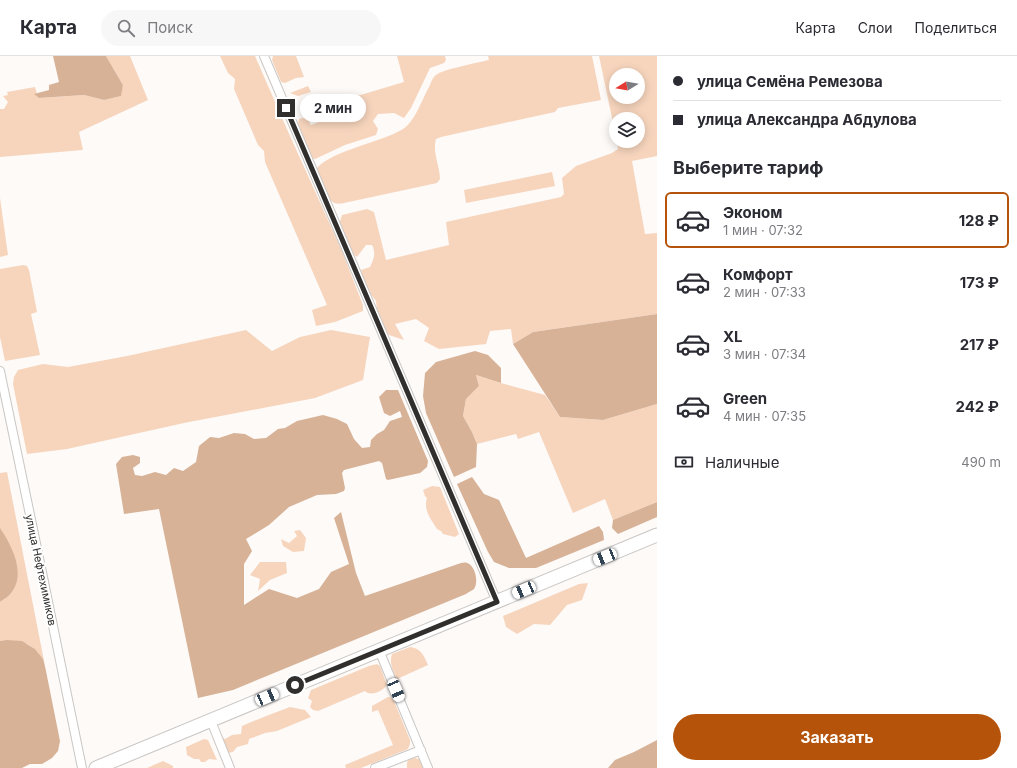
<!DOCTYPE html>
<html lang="ru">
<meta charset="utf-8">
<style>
body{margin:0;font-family:Inter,sans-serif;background:#f7f7f7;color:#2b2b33;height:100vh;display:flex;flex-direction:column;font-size:15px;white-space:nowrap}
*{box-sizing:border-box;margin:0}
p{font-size:13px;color:#7c7c81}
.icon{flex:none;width:22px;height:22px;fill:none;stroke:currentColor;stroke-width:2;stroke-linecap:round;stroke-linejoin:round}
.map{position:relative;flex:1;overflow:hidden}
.sheet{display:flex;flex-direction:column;background:#fff;width:360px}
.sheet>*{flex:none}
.hud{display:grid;align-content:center;height:88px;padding:0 16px;background:#fff}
.needle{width:26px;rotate:259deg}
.tools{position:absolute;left:609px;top:12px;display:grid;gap:8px}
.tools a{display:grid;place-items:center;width:36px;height:36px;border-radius:50%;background:#fff;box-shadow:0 2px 10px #0003;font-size:20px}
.end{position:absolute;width:18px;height:18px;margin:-9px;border:5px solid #302f2e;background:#fff;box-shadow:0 0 0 2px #fff}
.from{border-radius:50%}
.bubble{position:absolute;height:28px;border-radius:14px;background:#fff;box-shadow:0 2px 10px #0003;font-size:13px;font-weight:700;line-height:28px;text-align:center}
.car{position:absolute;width:12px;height:24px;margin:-12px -6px;border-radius:5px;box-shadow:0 0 3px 1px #0007;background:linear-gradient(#fff 24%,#345 0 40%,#fff 0 76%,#345 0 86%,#fff 0)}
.hud b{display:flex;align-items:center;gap:14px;height:38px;font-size:15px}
.hud b+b{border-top:1px solid #e1e1e2}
.hud i{width:10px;height:10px;background:#2b2b33}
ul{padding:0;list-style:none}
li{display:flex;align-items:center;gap:12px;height:56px;margin:0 8px 6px;padding:0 8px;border:2px solid transparent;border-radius:6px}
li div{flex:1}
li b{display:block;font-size:15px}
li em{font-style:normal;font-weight:700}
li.current{border-color:#b45309}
li>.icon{width:36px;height:36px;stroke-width:1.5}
h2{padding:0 16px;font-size:18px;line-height:48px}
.pay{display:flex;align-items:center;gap:10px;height:44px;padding:0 16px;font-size:15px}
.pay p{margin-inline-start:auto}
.cta{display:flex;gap:8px;margin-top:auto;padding:8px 16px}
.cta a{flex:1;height:46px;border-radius:24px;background:#b45309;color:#fff;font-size:16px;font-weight:700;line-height:46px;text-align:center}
header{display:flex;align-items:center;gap:24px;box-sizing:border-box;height:56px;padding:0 20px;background:#fff;border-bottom:1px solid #e1e1e2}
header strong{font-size:19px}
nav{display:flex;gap:22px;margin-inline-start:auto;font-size:14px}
.search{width:280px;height:36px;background:#f7f7f7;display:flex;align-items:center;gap:10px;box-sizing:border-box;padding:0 14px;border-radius:22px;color:#7c7c81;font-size:15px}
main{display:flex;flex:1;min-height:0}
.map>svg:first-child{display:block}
</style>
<header>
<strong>Карта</strong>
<div class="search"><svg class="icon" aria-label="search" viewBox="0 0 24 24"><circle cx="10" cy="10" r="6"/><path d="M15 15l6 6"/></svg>Поиск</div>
<nav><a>Карта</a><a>Слои</a><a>Поделиться</a></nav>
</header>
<main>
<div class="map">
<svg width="657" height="712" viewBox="0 0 657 712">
<rect width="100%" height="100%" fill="#fdfaf8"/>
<path fill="#f7d5bd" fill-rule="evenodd" d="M106 0H130L148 44 79 76 83 94 0 101V53H4L8 46 3 40 8 39 7 36 35 31 37 38H35L40 42 84 39 104 44 120 40 123 29Z
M220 0H255L286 71 342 195 363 249V255L335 266 316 270 312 254 327 249 265 106 264 95 258 89 234 33 235 23 228 17Z
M273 0H296L304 21 296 22 285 27 281 26 272 4Z
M397 0H445L446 4 444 7 430 12 411 52 404 62 394 57 378 58 373 65 378 73 376 79 345 89 315 103 311 102 298 67 299 63 307 61 311 69 319 66 317 52 404 26Z
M488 0H592L601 44 558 52 555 56 441 81 436 83C432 96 440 110 440 123L437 127 344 147C341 148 337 148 334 147 327 142 318 120 317 112 333 94 380 87 403 73 415 66 423 41 430 29 431 26 433 21 436 19 443 13 477 7 489 4Z
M599 0H657V100L632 105 645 178 657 177V258L533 276 513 288 511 273 490 275 486 288 439 293 424 285 429 272 416 263 395 268 404 284 389 279 378 263 376 245 366 232 361 214 370 211C374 203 376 197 372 189H366L357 201 352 197 339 169 342 159 367 153 374 156 386 204 449 189 446 166 561 141 564 138 562 122 576 110 612 97 618 93 617 85H638V63H616V81ZM616 19H638V41H616Z
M308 30 311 36 298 40 290 37Z
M552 116 555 130 466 147 464 134Z
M0 142 8 199 0 201Z
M23 209 27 210 29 214 37 256 31 258 40 299 5 305 0 281V213Z
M246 274 272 295 300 281 331 274 370 281 363 324 315 342 184 367 67 393 27 398 13 328 14 321 18 314 43 308 68 311 127 300Z
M476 319 501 327 545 339 560 361 603 364 657 348V446L613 464 605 443 573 457 539 376 518 383 516 378 477 388 472 376 463 360 466 343 479 330Z
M7 416 46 615C39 589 26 583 0 585V546L5 543 0 472V417Z
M432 430 440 431 459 478 455 481 443 478 441 475 437 473C431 463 423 454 427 442L425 440 423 434Z
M300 474 306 482 304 495 293 496 283 490 281 483 289 487 297 480 294 475Z
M260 506H286L287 517 270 524 258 535 260 523 250 519Z
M588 527 582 544 567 549 550 569 534 568 517 578 506 571 503 560 579 528Z
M410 591C421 592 424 600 428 609L397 623C393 615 389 607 392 598Z
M377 608 380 610 387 629C383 635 371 641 365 635L318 655 313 654 310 651 312 645 308 642 311 634 369 610Z
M388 641H390L394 645 410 684V688L408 693 361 712H346L345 709 393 689 378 654 372 656V650Z
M290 651 305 654 311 661 277 675 265 677 249 683 248 688 237 691 233 696 227 697 220 680 225 683 232 679 241 678 242 670C258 663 274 657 290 651Z
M204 683 208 684 217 704 209 703 205 706H201L199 703H194L187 699 186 691Z
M415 702 419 703 423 712H407V706L410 703Z
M163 705 173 710V712H147Z"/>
<path fill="#d7b297" d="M53 0H106L123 29 121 40 104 44 84 39 39 42 34 38 49 34V29L59 26Z
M657 258V348L603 364 560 361 513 288 533 276Z
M475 295 488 299 501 312V327L476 319 479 330 466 343 463 360 472 376 477 388 476 411 454 421 426 357 423 340 425 317 436 306Z
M386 334H398L428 405 427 411 420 417 388 424 386 423 382 407 379 405 344 414 342 417 345 432 344 435 336 438 317 439 289 451 269 469 246 483 252 495 244 508V549L269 533 297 542 319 533 331 516 349 508 334 462 341 456 356 517 365 540 461 507C463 507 465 506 467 507 475 509 479 526 474 533 472 535 468 536 466 538L233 634 198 642 159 453 124 458 116 408 122 401 133 399 140 401V407L133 412 135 419 142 420 155 416 166 419 174 412 183 415 196 406 199 390 210 381 219 382 234 377 245 378 254 383 266 382 278 373 285 372 297 365 323 359 337 363 347 368 354 383 362 392 370 391 371 384 377 378 384 374 390 365 402 361 400 355 390 360 384 357 379 341Z
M472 421 484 438 499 444 526 502 599 470 603 476 604 484 536 512H509L494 506 488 496 457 428Z
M657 446V461L618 478 612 472 613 464Z
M0 472C15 494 31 529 0 546Z
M7 584 22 585 35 593 43 603 46 615 60 685 58 695 52 702 42 708H30L22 712H0V585Z
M657 684V712H608L615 704 634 696Z"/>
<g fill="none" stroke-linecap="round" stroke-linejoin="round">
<g stroke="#c9c6c4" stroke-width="10">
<path id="minor" d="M264 0 497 546
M0 315 43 521 82 712
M379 594 428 712
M211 665 230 712
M375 712 421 694"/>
</g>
<g stroke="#c9c6c4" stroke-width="15">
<path id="primary" d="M96 712 657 479"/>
</g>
<use href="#minor" stroke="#fff" stroke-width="8"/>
<use href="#primary" stroke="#fff" stroke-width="13"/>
</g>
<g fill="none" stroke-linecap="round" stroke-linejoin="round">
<path stroke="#302f2e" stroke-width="5" d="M286 52 497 546 295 629"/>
</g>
<g text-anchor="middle" stroke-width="4" stroke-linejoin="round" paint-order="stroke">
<g font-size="11" fill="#302f2e" stroke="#fff">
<text transform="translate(41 514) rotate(78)" y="4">улица Нефтехимиков</text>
</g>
</g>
</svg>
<div class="tools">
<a><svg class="needle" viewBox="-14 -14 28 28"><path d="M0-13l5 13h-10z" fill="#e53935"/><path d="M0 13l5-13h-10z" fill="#7c7c81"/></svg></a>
<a><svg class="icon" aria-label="layers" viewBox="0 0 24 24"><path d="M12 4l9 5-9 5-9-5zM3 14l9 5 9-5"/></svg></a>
</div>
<i class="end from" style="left:295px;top:629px"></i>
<i class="end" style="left:286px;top:52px"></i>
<div class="bubble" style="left:300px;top:38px;width:66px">2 мин</div>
<i class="car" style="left:605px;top:501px;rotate:248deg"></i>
<i class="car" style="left:524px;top:534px;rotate:247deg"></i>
<i class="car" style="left:396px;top:634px;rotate:157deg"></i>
<i class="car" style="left:267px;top:641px;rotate:67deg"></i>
</div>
<section class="sheet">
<div class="hud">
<b><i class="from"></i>улица Семёна Ремезова</b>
<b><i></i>улица Александра Абдулова</b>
</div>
<h2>Выберите тариф</h2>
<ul>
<li class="current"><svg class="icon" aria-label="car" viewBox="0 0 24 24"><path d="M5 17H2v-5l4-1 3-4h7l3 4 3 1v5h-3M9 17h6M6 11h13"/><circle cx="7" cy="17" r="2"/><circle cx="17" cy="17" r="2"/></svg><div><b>Эконом</b><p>1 мин · 07:32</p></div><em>128 ₽</em></li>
<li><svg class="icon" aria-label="car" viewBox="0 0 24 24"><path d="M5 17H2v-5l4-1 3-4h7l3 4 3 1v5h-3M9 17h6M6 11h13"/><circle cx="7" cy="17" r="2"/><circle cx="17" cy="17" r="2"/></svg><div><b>Комфорт</b><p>2 мин · 07:33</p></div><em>173 ₽</em></li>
<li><svg class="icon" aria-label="car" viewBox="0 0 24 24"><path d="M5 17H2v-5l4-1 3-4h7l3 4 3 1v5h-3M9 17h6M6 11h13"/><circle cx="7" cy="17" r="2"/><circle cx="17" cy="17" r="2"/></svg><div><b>XL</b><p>3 мин · 07:34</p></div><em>217 ₽</em></li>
<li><svg class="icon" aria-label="car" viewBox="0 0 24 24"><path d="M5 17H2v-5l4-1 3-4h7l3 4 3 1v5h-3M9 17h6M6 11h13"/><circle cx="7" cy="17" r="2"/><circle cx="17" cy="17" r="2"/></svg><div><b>Green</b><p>4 мин · 07:35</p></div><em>242 ₽</em></li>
</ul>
<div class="pay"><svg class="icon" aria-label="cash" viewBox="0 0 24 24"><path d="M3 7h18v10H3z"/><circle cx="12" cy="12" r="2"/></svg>Наличные<p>490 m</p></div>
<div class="cta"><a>Заказать</a></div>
</section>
</main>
